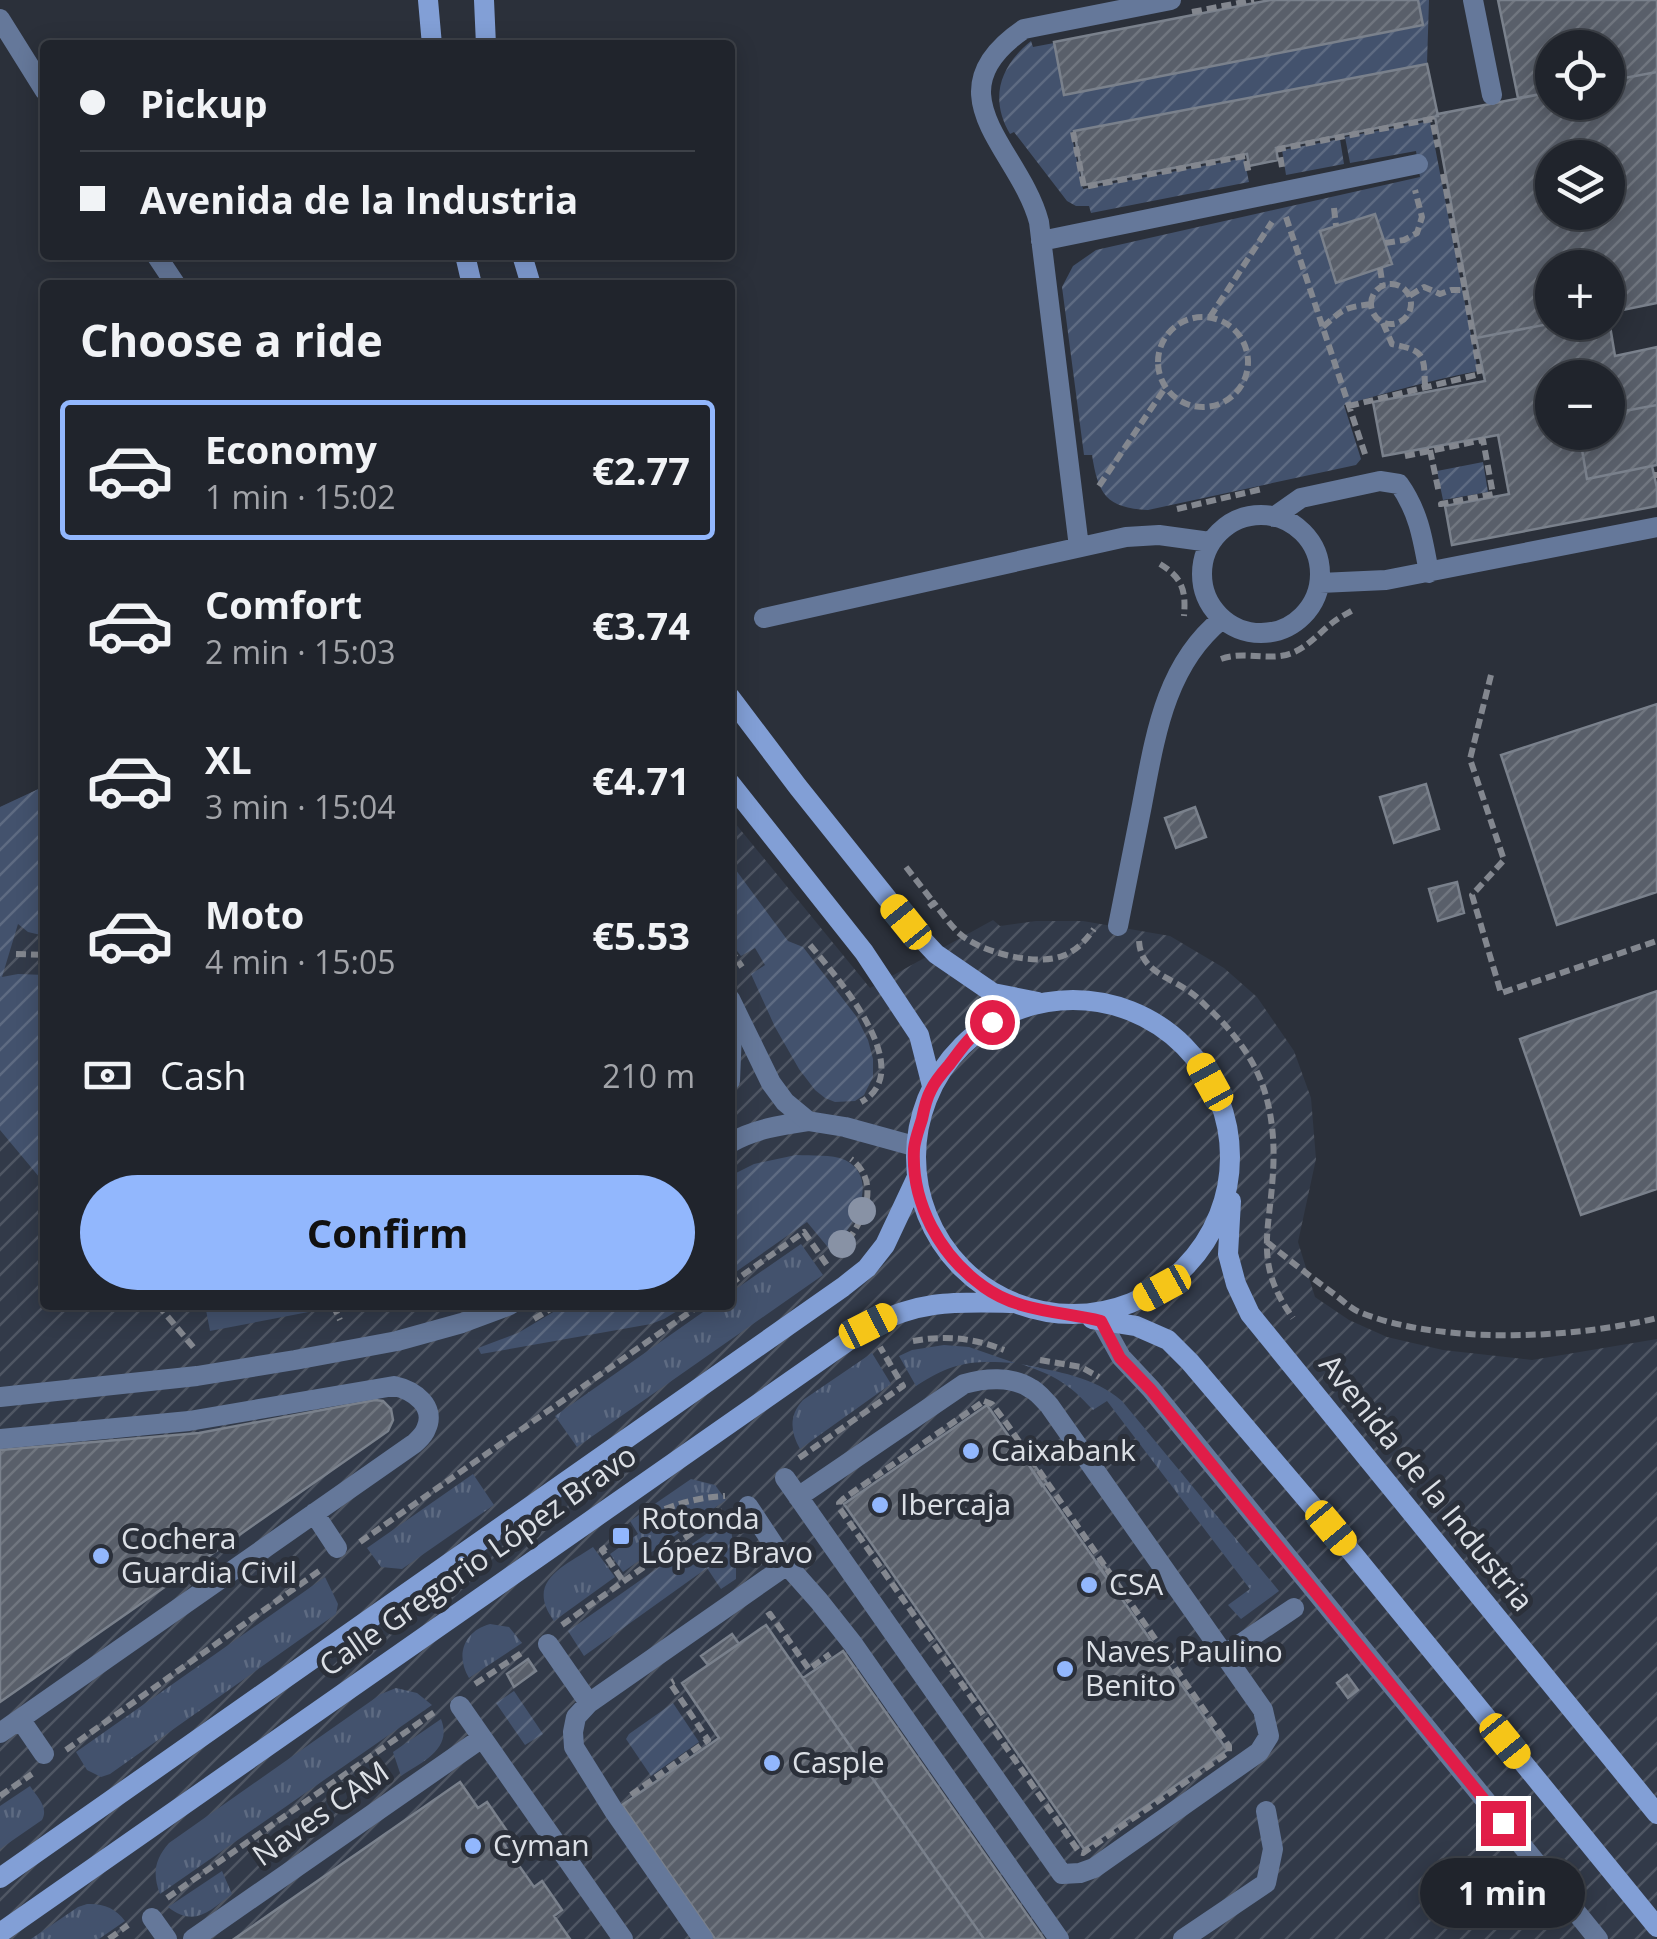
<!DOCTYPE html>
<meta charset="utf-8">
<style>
body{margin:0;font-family:"Open Sans",sans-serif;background:#282c34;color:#f1f3f6;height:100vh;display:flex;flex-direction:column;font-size:38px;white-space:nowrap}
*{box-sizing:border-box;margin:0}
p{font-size:32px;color:#a2a4a9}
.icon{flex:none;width:55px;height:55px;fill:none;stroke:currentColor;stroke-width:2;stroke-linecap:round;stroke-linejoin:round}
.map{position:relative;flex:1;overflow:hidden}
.drawer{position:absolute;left:40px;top:280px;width:695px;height:1030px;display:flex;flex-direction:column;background:#20242c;border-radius:10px;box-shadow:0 5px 25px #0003,0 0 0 2px #3d4148}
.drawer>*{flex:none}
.guide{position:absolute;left:40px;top:40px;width:695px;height:220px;border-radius:10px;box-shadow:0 5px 25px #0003,0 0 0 2px #3d4148;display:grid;align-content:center;height:220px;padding:0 40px;background:#20242c}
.fabs{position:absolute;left:1535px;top:30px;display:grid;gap:20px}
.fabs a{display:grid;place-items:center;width:90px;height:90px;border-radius:50%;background:#20242c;box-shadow:0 5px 25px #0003,0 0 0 2px #3d4148;font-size:50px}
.end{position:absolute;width:45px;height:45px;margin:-22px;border:12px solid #e11d48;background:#fff;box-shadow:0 0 0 5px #fff}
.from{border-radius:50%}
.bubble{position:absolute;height:70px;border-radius:35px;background:#20242c;box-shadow:0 5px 25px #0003,0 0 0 2px #3d4148;font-size:32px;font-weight:700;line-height:70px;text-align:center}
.car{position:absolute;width:30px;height:60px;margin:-30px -15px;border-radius:12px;box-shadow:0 0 8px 2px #0007;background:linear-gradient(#f5c518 24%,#345 0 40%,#f5c518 0 76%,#345 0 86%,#f5c518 0)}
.guide b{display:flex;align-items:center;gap:35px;height:95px;font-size:38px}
.guide b+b{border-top:2px solid #3d4148}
.guide i{width:25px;height:25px;background:#f1f3f6}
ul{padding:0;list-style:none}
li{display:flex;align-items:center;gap:30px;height:140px;margin:0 20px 15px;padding:0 20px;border:5px solid transparent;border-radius:10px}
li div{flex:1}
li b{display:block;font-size:38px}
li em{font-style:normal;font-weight:700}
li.current{border-color:#92b7fd}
li>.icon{width:90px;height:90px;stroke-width:1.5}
h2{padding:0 40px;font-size:45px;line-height:120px}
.pay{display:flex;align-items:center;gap:25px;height:110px;padding:0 40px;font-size:38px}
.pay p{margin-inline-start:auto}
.primary-button{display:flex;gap:20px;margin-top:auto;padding:20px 40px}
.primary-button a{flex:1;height:115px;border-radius:60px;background:#92b7fd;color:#111;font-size:40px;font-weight:700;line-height:115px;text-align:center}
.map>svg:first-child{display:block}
</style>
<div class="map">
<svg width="1657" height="1939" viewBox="0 0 1657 1939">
<defs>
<pattern id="industrial-furrows" width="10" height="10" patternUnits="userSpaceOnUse" patternTransform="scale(2.5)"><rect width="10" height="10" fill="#323a49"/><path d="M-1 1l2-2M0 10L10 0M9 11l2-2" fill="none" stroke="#4f5663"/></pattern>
<pattern id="grass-tufts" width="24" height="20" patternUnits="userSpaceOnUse" patternTransform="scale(2.5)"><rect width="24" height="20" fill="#43526d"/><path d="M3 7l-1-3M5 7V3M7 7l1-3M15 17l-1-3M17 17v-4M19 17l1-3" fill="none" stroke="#5e6b82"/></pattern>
<pattern id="garden-furrows" width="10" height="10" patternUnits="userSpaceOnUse" patternTransform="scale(2.5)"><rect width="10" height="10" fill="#43526d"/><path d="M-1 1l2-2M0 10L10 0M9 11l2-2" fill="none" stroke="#5e6b82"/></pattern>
<pattern id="building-hatch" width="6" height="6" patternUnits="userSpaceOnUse" patternTransform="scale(2.5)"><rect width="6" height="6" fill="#595f6a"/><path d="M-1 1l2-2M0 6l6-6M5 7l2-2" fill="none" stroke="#70767f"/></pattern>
</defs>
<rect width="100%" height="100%" fill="#2b303a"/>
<path fill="url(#industrial-furrows)" d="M45 786V1305H730V817L870 988 993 920 1000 926 1036 921H1083L1170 936 1224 968 1257 997 1294 1051 1311 1098 1316 1159 1298 1242 1315 1297 1349 1320 1387 1337 1443 1350 1532 1360 1657 1339V1939H0V807Z"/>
<path fill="url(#grass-tufts)" d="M801 1244 823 1275 577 1447 555 1416 713 1305H730V1293Z
M944 1345 969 1347 1015 1363C972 1360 952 1362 916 1386L899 1356 912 1350Z
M872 1353 891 1384 800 1449C790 1432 789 1415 803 1400Z
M1021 1364C1058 1372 1093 1376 1122 1401L1279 1591 1241 1619 1228 1605 1250 1589 1107 1401 1093 1410C1068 1383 1056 1376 1021 1364Z
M473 1474 494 1505 402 1569 381 1567 367 1548Z
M691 1479 715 1485 726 1500 623 1572 610 1554 638 1534 630 1521Z
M593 1547 615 1577 554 1621C525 1581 563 1567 593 1547Z
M325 1577 338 1604 336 1614 110 1774 101 1777 87 1770 76 1752Z
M490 1624 509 1627 522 1643 469 1678C455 1655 464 1631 490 1624Z
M396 1688 417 1693 432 1705 160 1894C152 1873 155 1859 169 1843L381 1694Z
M441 1719C453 1749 422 1762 401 1776L393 1752Z
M30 1786C37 1797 49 1807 42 1820L0 1849V1806Z
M222 1871 232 1894C209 1911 195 1928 168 1907Z
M87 1904C102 1903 116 1908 125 1921L99 1939H31L78 1907Z"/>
<path fill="url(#garden-furrows)" d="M1418 0H1429L1427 64 1071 132 1083 189 1244 158 1249 182 1091 213 1089 206H1076L1067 201 1014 132 1010 134C989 98 1000 66 1031 41L1033 47 1054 43 1065 94 1422 26Z
M1430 121 1478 371C1432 380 1389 392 1344 405L1361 459 1356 465 1148 510C1106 508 1098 494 1092 455H1084L1062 287 1073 266 1096 250 1420 177 1416 151 1350 163 1345 137Z
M1340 139 1344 164 1286 175 1282 150Z
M1483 462 1488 492 1443 500 1437 471Z
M45 786V936L28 932 18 924 2 977 18 974 45 975V1184L0 1130V807Z
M730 862 788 941 803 947 856 1016 868 1040 873 1059V1077L864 1095 855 1101 835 1102 825 1098 815 1090 799 1069 775 1027 751 974 765 965 755 948 741 956 730 942V914L737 908 730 899Z
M796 1155C812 1156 831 1154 845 1160 883 1179 851 1231 831 1251L807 1222 730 1276V1176L754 1164Z
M565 1305H687L664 1319 651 1324 481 1354 478 1348 518 1333Z
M729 1518 736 1560V1579L721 1589 707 1568 584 1656 568 1631Z
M514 1691 543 1734 525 1745 496 1703Z
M673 1703 699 1742 651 1776 626 1739 629 1734Z"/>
<path fill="#43526d" d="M205 1305H313L314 1311 210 1331Z"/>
<path fill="url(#building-hatch)" stroke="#7a818c" stroke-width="2.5" fill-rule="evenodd" d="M1270 0H1418L1423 25 1064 95 1054 42Z
M1498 0H1657V72L1608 81V48H1552V92L1518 98Z
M1427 64 1438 116 1276 148 1278 160 1249 166 1247 154 1084 185 1074 131Z
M1657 72V303L1608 313V268H1552V322H1559L1476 338 1435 117 1438 114 1552 92V102H1608V81ZM1552 158H1608V212H1552Z
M1375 214 1392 264 1336 283 1320 231Z
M1608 314 1615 356 1657 347V405L1608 414V378H1552V432H1579L1587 479 1652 466 1657 488V506L1452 545 1445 506 1509 494 1498 435 1383 456 1373 402 1485 381 1476 338 1559 322H1608Z
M1657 405V465L1587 479 1579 432H1608V414Z
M1657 704V892L1557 925 1501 755Z
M1426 784 1439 829 1394 843 1380 797Z
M1195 807 1206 837 1176 848 1165 818Z
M1457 882 1464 913 1438 921 1429 889Z
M1657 991V1189L1581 1215 1520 1039Z
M375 1400 383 1401 391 1409 393 1420 388 1431 0 1702V1450L199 1433Z
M987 1405 1227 1750 1084 1849 844 1504Z
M1028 1456 1047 1483 1042 1486 1025 1459Z
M1100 1560 1118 1585 1114 1588 1096 1563Z
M766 1625 984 1939H715L622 1805 719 1738 682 1683Z
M732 1634 739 1644 708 1665 701 1656Z
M843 1651 1044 1939H984L803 1678Z
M528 1659 536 1671 514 1687 507 1674Z
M1347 1675 1358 1690 1348 1698 1337 1683Z
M460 1782 478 1808 487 1802 507 1831 499 1837 534 1887 542 1881 562 1910 554 1916 570 1939H234Z"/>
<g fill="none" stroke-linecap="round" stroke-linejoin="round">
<path stroke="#83878f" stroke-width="6" stroke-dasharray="10 5" stroke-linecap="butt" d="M1192 12 1254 0
M1073 132 1084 187 1245 156 1249 174
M1282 167 1279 149 1432 119 1438 147
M1443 174 1465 290
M1334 208 1336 226
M1286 217 1366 457
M1385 243 1404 240 1417 233 1422 217 1415 190
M1380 268 1383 287
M1371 304a20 20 0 1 1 40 0a20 20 0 1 1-40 0Z
M1158 362a45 45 0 1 1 90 0a45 45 0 1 1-90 0Z
M1210 317 1272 222
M1383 323 1392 344C1425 351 1424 354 1425 387
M1323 327C1344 308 1344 308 1371 304
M1349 406 1480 374 1465 290H1451L1440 294 1424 287 1409 296
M1430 450 1439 493
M1405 456 1483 440 1493 494 1441 504 1442 509
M1657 472V478
M1099 486 1165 388
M1177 509 1262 489
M1160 564C1183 578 1186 591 1184 616
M1221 659C1243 651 1264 660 1286 655 1305 650 1317 635 1332 623 1338 618 1346 614 1353 610
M1491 675 1470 759 1504 860 1472 895 1501 993 1657 941
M906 867 934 903
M929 907 934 903C942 913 950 925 960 934 982 953 1038 967 1065 955 1077 950 1087 939 1094 929
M1139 941C1141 972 1168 976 1190 992 1196 996 1202 1002 1207 1007 1229 1027 1250 1053 1261 1081 1272 1109 1275 1142 1273 1172 1270 1232 1253 1263 1293 1318
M810 945C835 975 920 1070 861 1102
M730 949 742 967
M16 954 45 955
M1267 1242C1289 1260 1311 1277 1334 1294 1342 1300 1350 1308 1359 1312 1440 1345 1573 1339 1657 1318
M838 1252C861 1228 884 1184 851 1159
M730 1284 804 1232 827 1265
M158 1305 194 1348
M333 1305 340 1320
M534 1319 557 1305
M913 1341C945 1335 974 1338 1004 1350
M1040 1360 1081 1367 1099 1377
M984 1401 992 1404 1007 1424 1229 1746V1752L1083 1853 1079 1852 840 1509 839 1503 843 1499Z
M799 1458 903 1386 880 1347
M651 1515C675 1504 699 1497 725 1496
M360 1542 700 1305
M606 1547 602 1550 623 1581
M767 1616 770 1614 809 1669 830 1654
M562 1625 723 1511
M475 1684 523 1652
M66 1750 322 1569
M631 1795 708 1740 670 1683 674 1681
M0 1796 32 1774
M167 1898 436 1711
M109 1939 128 1925"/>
<path stroke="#65789a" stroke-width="20" d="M1473 0 1492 95
M1041 241 1418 164
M1202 574a59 59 0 1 1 118 0a59 59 0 1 1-118 0Z
M1274 517 1301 498 1380 481 1399 484C1419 512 1423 540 1429 573
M1079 547 1039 222C1020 149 928 94 1024 29L1171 0
M1320 583 1386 580 1657 527
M764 618 1126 537 1159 535 1210 542
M1118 926C1126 886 1134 846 1142 805 1155 737 1165 665 1222 619
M1101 1321 1121 1357 1151 1389 1598 1939
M0 1439 189 1421 394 1386C413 1390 437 1406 426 1429 424 1435 419 1439 415 1443L0 1733
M785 1478 1062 1874 1080 1873 1094 1868 1259 1752 1269 1736 1263 1710 1049 1405C1044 1400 1037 1391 1030 1388 1011 1376 985 1378 964 1384L798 1497
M748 1506 787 1565
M314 1513 337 1548
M548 1644 589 1703
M1224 1655 1294 1608
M460 1706 623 1939
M20 1719 44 1754
M152 1918 167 1939
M193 1939 482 1738
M703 1939 614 1811 574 1747 573 1732 576 1717 589 1703 787 1565 819 1601 853 1644 1059 1939
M1183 1939 1266 1883 1273 1849 1266 1811"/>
<path stroke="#65789a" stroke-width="20" d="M730 1081 733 1007
M730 1143C754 1129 781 1125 808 1121
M0 1397 197 1376 295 1360 397 1341 462 1323 510 1305"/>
<path stroke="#65789a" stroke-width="20" d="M0 19 45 91
M156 255 176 285
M730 999 771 1083 785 1102 808 1121 845 1127 914 1146"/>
<path stroke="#829fd6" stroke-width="20" d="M428 0 432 45
M484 0 486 45
M465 255 472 285
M522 255 531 285
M730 697 798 787 906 922 936 954 993 993 1038 1002
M730 783 864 952 919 1035 932 1086
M916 1157a157 157 0 1 1 314 0a157 157 0 1 1-314 0Z
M1231 1201 1228 1254 1236 1284 1250 1314 1657 1814
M1092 1319 1136 1326 1168 1340 1190 1362 1354 1555 1657 1927
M0 1878 843 1287 867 1268 885 1245 916 1179
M0 1933 868 1327C921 1299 957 1302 1015 1303"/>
</g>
<g fill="#8892a5">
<circle cx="862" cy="1211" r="14"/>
<circle cx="842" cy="1244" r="14"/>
</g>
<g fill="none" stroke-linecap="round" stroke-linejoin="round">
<path stroke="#e11d48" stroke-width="12" d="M992 1022C969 1036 965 1044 949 1065 942 1073 935 1081 931 1090 926 1099 924 1109 922 1119 919 1129 915 1139 914 1149 911 1203 940 1256 984 1287 1019 1312 1060 1311 1101 1321L1120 1358 1151 1390 1503 1823"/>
</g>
<g fill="#92b7fd" stroke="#2b303a" stroke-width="4">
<circle cx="971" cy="1451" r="10"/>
<circle cx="880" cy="1505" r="10"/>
<rect x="611" y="1526" width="20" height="20" rx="5"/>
<circle cx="101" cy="1556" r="10"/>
<circle cx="1089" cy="1585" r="10"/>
<circle cx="1065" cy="1669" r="10"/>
<circle cx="772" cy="1763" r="10"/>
<circle cx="473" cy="1846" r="10"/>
</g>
<g text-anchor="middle" stroke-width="10" stroke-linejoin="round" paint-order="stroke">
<g font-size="30" fill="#dce0e6" stroke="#2b303a" text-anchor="start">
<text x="991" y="1461">Caixabank</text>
<text x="900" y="1515">Ibercaja</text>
<text x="641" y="1529">Rotonda<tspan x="641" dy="34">López Bravo</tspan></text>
<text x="121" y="1549">Cochera<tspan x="121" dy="34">Guardia Civil</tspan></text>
<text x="1109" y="1595">CSA</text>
<text x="1085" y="1662">Naves Paulino<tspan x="1085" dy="34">Benito</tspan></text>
<text x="792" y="1773">Casple</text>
<text x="493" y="1856">Cyman</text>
</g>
<g font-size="30" fill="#dce0e6" stroke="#2b303a">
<text transform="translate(1426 1483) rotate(51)" y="10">Avenida de la Industria</text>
<text transform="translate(478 1561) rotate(-35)" y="10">Calle Gregorio López Bravo</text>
<text transform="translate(321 1814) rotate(-35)" y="10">Naves CAM</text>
</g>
</g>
</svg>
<div class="fabs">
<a><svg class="icon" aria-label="locate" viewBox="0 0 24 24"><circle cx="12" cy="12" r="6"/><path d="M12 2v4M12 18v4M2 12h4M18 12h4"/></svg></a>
<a><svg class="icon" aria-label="layers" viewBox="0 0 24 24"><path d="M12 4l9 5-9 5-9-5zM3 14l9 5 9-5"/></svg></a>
<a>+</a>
<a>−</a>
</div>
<i class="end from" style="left:992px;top:1022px"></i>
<i class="end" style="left:1503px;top:1823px"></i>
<div class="bubble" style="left:1420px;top:1858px;width:165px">1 min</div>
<i class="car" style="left:906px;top:922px;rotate:321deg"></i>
<i class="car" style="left:1210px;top:1082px;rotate:331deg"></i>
<i class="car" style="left:1162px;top:1288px;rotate:241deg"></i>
<i class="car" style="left:868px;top:1326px;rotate:63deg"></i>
<i class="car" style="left:1331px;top:1528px;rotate:140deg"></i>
<i class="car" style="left:1505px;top:1741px;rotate:141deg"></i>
<div class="guide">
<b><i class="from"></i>Pickup</b>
<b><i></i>Avenida de la Industria</b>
</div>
<section class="drawer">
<h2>Choose a ride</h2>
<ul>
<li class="current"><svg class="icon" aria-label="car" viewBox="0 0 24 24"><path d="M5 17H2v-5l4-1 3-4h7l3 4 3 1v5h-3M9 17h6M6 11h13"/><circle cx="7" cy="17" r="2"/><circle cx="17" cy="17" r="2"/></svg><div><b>Economy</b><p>1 min · 15:02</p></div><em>€2.77</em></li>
<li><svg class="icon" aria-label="car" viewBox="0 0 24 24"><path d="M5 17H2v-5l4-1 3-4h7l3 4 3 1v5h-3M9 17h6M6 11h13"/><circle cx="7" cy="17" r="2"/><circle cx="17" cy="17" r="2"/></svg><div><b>Comfort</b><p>2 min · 15:03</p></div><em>€3.74</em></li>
<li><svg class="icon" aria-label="car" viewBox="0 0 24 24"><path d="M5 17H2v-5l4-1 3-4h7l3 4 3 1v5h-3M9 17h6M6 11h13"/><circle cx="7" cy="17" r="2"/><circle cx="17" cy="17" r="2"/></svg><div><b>XL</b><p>3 min · 15:04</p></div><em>€4.71</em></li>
<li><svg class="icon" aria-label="car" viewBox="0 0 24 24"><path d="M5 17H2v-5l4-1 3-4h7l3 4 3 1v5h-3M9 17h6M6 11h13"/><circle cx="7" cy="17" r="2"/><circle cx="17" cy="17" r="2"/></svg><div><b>Moto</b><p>4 min · 15:05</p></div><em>€5.53</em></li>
</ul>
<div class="pay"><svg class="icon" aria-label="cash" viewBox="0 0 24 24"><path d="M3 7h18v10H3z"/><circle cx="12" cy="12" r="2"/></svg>Cash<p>210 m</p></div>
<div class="primary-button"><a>Confirm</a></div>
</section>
</div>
